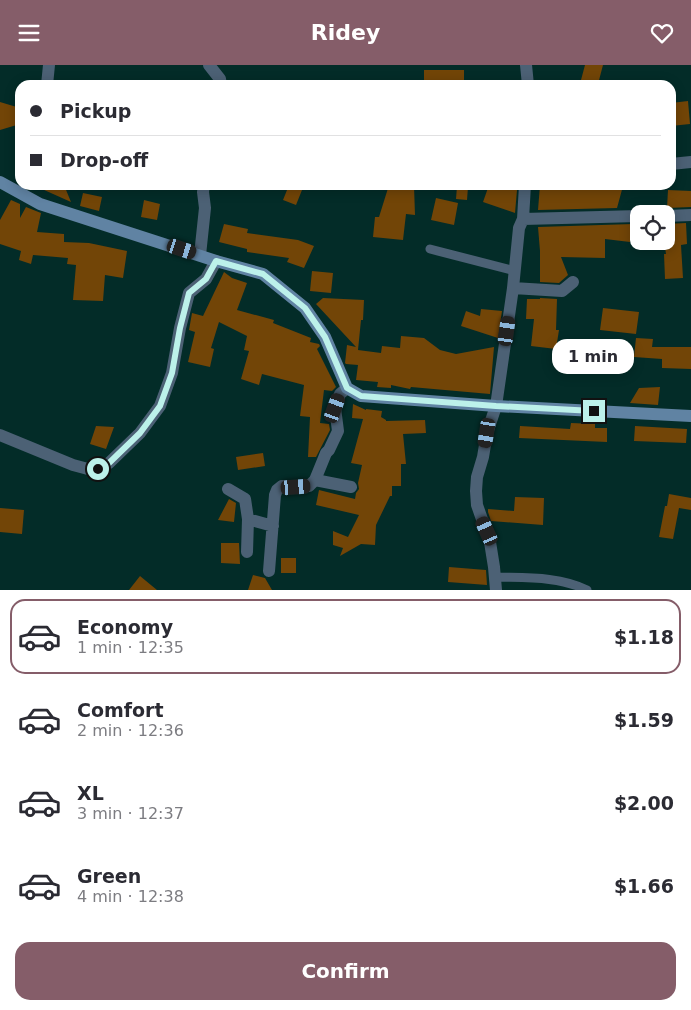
<!DOCTYPE html>
<meta charset="utf-8">
<style>
body{margin:0;font-family:"DejaVu Sans",sans-serif;background:#f2f2f3;color:#2b2b33;height:100vh;display:flex;flex-direction:column;font-size:19px;white-space:nowrap}
*{box-sizing:border-box;margin:0}
p{font-size:16px;color:#7c7c81}
.icon{flex:none;width:28px;height:28px;fill:none;stroke:currentColor;stroke-width:2;stroke-linecap:round;stroke-linejoin:round}
.map{position:relative;height:525px;overflow:hidden}
.details{display:flex;flex-direction:column;background:#fff;flex:1}
.details>*{flex:none}
.guide{position:absolute;left:15px;top:15px;width:661px;height:110px;border-radius:15px;box-shadow:0 2px 12px #0003;display:grid;align-content:center;height:110px;padding:0 15px;background:#fff}
.buttons{position:absolute;left:630px;top:140px;display:grid;gap:10px}
.buttons a{display:grid;place-items:center;width:45px;height:45px;border-radius:10px;background:#fff;box-shadow:0 2px 12px #0003;font-size:25px}
.end{position:absolute;width:22px;height:22px;margin:-11px;border:6px solid #bcf1ea;background:#111;box-shadow:0 0 0 2px #111}
.from{border-radius:50%}
.bubble{position:absolute;height:35px;border-radius:15px;background:#fff;box-shadow:0 2px 12px #0003;font-size:16px;font-weight:700;line-height:35px;text-align:center}
.car{position:absolute;width:15px;height:30px;margin:-15px -8px;border-radius:6px;box-shadow:0 0 4px 1px #0007;background:linear-gradient(#222 24%,#8ab4d8 0 40%,#222 0 76%,#8ab4d8 0 86%,#222 0)}
.guide b{display:flex;align-items:center;gap:18px;height:48px;font-size:19px}
.guide b+b{border-top:1px solid #e1e1e2}
.guide i{width:12px;height:12px;background:#2b2b33}
ul{padding:9px 0 0;list-style:none}
li{display:flex;align-items:center;gap:15px;height:75px;margin:0 10px 8px;padding:0 5px;border:2px solid transparent;border-radius:15px}
li div{flex:1}
li b{display:block;font-size:19px}
li em{font-style:normal;font-weight:700}
li.on{border-color:#855d69}
li>.icon{width:45px;height:45px;stroke-width:1.5}
.action{display:flex;gap:10px;margin-top:auto;padding:10px 15px}
.action a{flex:1;height:58px;border-radius:15px;background:#855d69;color:#fff;font-size:20px;font-weight:700;line-height:58px;text-align:center}
header{display:flex;justify-content:space-between;align-items:center;height:65px;padding:0 15px;background:#855d69;color:#fff;font-size:22px;font-weight:700}
.map>svg:first-child{display:block}
</style>
<header><svg class="icon" aria-label="menu" viewBox="0 0 24 24"><path d="M4 6h16M4 12h16M4 18h16"/></svg>Ridey<svg class="icon" aria-label="heart" viewBox="0 0 24 24"><path d="M12 20l-8-8c-3-5 5-10 8-4 3-6 11-1 8 4z"/></svg></header>
<div class="map">
<svg width="691" height="525" viewBox="0 0 691 525">
<rect width="100%" height="100%" fill="#032c28"/>
<path fill="#724507" d="M585 0H603L598 19 581 15Z
M424 5H464V20H424Z
M688 36 690 59 671 61V38Z
M0 37 20 43V59L0 65Z
M33 120H64L71 137Z
M289 120H304L296 140 283 135Z
M389 120H407L414 121 415 150 406 149 403 175 373 172 375 152H379Z
M489 120H497L517 125 515 148 483 137Z
M540 120H614L623 121 617 143 538 145Z
M457 121 468 122 467 135 456 134Z
M668 125 691 126V142L667 143Z
M83 128 102 132 99 146 80 141Z
M436 133 458 138 454 160 431 155Z
M11 135 20 139V153L26 142 41 148 37 167 64 169V177L89 178 127 186 123 213 105 210 103 236 73 235 76 200 67 199 68 193 33 190 31 199 19 195 21 186 0 179V155Z
M144 135 160 139 157 155 141 152Z
M686 158 687 179 681 180 683 213 665 214 664 189H666L664 176H666V159Z
M224 159 248 164 247 168 298 175 314 181 304 203 287 197 289 193 247 187V184L219 177Z
M633 159 630 177 605 174V193L561 192 568 210 559 218 540 217V186L538 162Z
M312 206 333 208 331 228 310 226Z
M224 207 232 213 247 218 237 245 274 255 273 258 311 273 310 277 319 279 320 281 317 284 336 322 332 326 324 325 320 358 329 359 330 365 316 392H308L310 352 300 351 304 320 262 309 259 320 241 314 249 286 244 285 247 271 219 257 211 283 214 284 210 302 188 297 195 267 189 265 192 248 203 251Z
M323 233 364 235 363 255H361L358 285 381 288 382 281 400 283 401 271 424 273 440 285 456 289 494 282 490 329 411 322 410 324 391 320V323L377 322 378 317 356 315 358 300 346 299 345 298 347 280 356 282 316 239Z
M540 233 557 234 556 265H559L556 284 531 281 534 254H526L527 234H540Z
M603 243 639 247 636 269 600 265Z
M481 244 502 246 498 273 461 261 466 246 480 251Z
M636 273 653 274 652 282H691V304L662 303V294L634 292Z
M660 322 658 340 630 338 639 323Z
M353 339 366 345V344L382 346 381 352 386 355V356L425 355 426 368 403 369 406 399H401V421H392V431H390L376 460 375 480 361 479 340 491 343 483 333 480V466L348 472 359 450 316 440 319 425 355 434 356 428 359 424 358 418 362 400 351 398 363 354 352 353Z
M571 358 595 359V363H607V377L519 373 520 361 570 364Z
M96 361 114 362 106 384 90 379Z
M635 361 687 364 686 378 634 376Z
M263 388 265 401 238 405 236 392Z
M669 429 691 433V445L679 443 673 474 659 472 665 441H667Z
M515 432 544 433 543 460 491 456 488 447V444L514 446Z
M229 434 236 438 234 457 218 455Z
M0 443 24 445 22 469 0 467Z
M221 478H239L240 499 221 498Z
M281 493H296V508H281Z
M449 502 486 505 487 520 448 517Z
M253 510 265 513 272 525H248Z
M140 511 157 525H129Z"/>
<g fill="none" stroke-linecap="round" stroke-linejoin="round">
<path stroke="#4c6175" stroke-width="9" d="M430 184 515 206
M495 512C525 513 559 511 587 525"/>
<path stroke="#4c6175" stroke-width="12" d="M209 0 220 14 221 20
M526 0 528 20
M47 20 49 0
M671 99 691 97
M666 151 691 150
M523 154 639 151
M200 190 205 143 203 127 204 120
M513 223 562 226 573 217
M0 370 73 400 88 404H98L109 398 140 368 160 341 172 308 180 263 189 228 206 214 216 196
M315 415 351 422
M228 424 245 434 248 454 247 487
M248 454 273 461
M269 506 275 430 277 425 282 421 295 422 309 421 315 415 326 388 329 385 338 366 335 343 340 329 347 323
M496 525 494 502 490 477 477 440 476 426 477 412 483 392 487 368 496 341 513 223 519 163 523 154 525 120"/>
<path stroke="#6083a3" stroke-width="12" d="M0 117 40 139 216 196 263 209 305 243 325 272 347 323 361 331 496 341 691 351"/>
</g>
<g fill="none" stroke-linecap="round" stroke-linejoin="round">
<path stroke="#bcf1ea" stroke-width="6" d="M98 404 109 398 140 368 160 341 172 308 180 263 189 228 206 214 216 196 263 209 305 243 325 272 347 323 361 331 496 341 594 346"/>
</g>
</svg>
<div class="buttons">
<a><svg class="icon" aria-label="locate" viewBox="0 0 24 24"><circle cx="12" cy="12" r="6"/><path d="M12 2v4M12 18v4M2 12h4M18 12h4"/></svg></a>
</div>
<i class="end from" style="left:98px;top:404px"></i>
<i class="end" style="left:594px;top:346px"></i>
<div class="bubble" style="left:552px;top:274px;width:82px">1 min</div>
<i class="car" style="left:182px;top:184px;rotate:108deg"></i>
<i class="car" style="left:507px;top:266px;rotate:8deg"></i>
<i class="car" style="left:335px;top:343px;rotate:20deg"></i>
<i class="car" style="left:487px;top:368px;rotate:189deg"></i>
<i class="car" style="left:296px;top:422px;rotate:86deg"></i>
<i class="car" style="left:487px;top:466px;rotate:336deg"></i>
<div class="guide">
<b><i class="from"></i>Pickup</b>
<b><i></i>Drop-off</b>
</div>
</div>
<section class="details">
<ul>
<li class="on"><svg class="icon" aria-label="car" viewBox="0 0 24 24"><path d="M5 17H2v-5l4-1 3-4h7l3 4 3 1v5h-3M9 17h6M6 11h13"/><circle cx="7" cy="17" r="2"/><circle cx="17" cy="17" r="2"/></svg><div><b>Economy</b><p>1 min · 12:35</p></div><em>$1.18</em></li>
<li><svg class="icon" aria-label="car" viewBox="0 0 24 24"><path d="M5 17H2v-5l4-1 3-4h7l3 4 3 1v5h-3M9 17h6M6 11h13"/><circle cx="7" cy="17" r="2"/><circle cx="17" cy="17" r="2"/></svg><div><b>Comfort</b><p>2 min · 12:36</p></div><em>$1.59</em></li>
<li><svg class="icon" aria-label="car" viewBox="0 0 24 24"><path d="M5 17H2v-5l4-1 3-4h7l3 4 3 1v5h-3M9 17h6M6 11h13"/><circle cx="7" cy="17" r="2"/><circle cx="17" cy="17" r="2"/></svg><div><b>XL</b><p>3 min · 12:37</p></div><em>$2.00</em></li>
<li><svg class="icon" aria-label="car" viewBox="0 0 24 24"><path d="M5 17H2v-5l4-1 3-4h7l3 4 3 1v5h-3M9 17h6M6 11h13"/><circle cx="7" cy="17" r="2"/><circle cx="17" cy="17" r="2"/></svg><div><b>Green</b><p>4 min · 12:38</p></div><em>$1.66</em></li>
</ul>
<div class="action"><a>Confirm</a></div>
</section>
